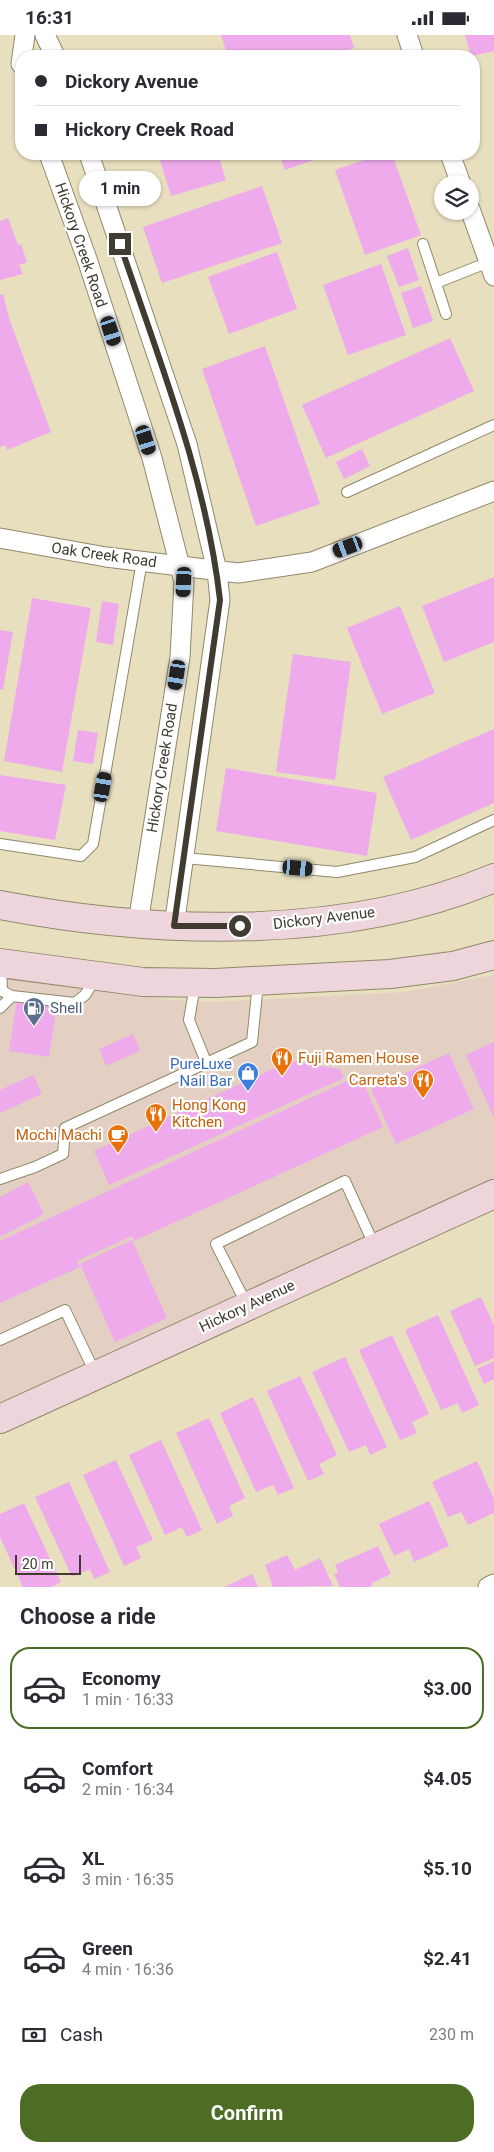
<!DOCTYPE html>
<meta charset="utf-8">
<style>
body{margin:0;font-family:Roboto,sans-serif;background:#f7f7f7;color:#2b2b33;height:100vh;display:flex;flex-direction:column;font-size:19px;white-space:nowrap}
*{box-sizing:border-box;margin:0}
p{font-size:16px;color:#7c7c81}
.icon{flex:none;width:28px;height:28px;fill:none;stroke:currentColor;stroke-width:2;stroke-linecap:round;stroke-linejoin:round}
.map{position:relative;height:1552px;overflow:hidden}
.drawer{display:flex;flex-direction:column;background:#fff;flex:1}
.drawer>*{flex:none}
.top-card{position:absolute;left:15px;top:15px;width:465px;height:110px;border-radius:20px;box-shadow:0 1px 4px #0004;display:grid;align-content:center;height:110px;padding:0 20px;background:#fff}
.buttons{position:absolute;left:434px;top:140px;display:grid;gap:10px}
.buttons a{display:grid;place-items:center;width:45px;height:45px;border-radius:50%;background:#fff;box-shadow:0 1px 4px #0004;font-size:25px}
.scale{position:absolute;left:15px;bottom:12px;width:66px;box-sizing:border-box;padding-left:5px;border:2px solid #403c2f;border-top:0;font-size:14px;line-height:18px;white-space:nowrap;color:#403c2f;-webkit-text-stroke:4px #fff;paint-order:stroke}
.end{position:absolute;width:22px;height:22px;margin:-11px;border:6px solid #403c2f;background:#fff;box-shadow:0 0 0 2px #fff}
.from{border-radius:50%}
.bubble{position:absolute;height:35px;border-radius:18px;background:#fff;box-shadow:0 1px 4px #0004;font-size:16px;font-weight:700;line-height:35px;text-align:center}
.car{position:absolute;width:15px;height:30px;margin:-15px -8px;border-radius:6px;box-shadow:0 0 4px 1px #0007;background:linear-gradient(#222 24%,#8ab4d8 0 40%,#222 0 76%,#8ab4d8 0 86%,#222 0)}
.top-card b{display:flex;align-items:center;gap:18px;height:48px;font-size:19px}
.top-card b+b{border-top:1px solid #e1e1e2}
.top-card i{width:12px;height:12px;background:#2b2b33}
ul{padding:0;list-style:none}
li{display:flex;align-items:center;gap:15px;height:82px;margin:0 10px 8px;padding:0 10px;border:2px solid transparent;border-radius:20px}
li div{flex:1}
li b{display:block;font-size:19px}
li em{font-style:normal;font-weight:700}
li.active{border-color:#4c6d23}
li>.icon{width:45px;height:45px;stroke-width:1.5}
h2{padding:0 20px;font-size:22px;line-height:60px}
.pay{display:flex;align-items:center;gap:12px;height:55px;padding:0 20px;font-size:19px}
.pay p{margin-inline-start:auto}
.cta{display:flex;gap:10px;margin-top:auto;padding:10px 20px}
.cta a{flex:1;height:58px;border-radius:20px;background:#4c6d23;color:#fff;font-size:20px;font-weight:700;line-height:58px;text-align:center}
.status{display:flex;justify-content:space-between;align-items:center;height:35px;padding:0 25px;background:#fff;direction:ltr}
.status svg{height:14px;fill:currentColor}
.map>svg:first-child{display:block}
</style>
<div class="status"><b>16:31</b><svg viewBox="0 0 49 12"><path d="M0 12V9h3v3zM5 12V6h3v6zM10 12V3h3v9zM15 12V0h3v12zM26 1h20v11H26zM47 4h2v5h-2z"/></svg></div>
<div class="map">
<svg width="494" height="1552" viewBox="0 0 494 1552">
<rect width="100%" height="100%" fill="#e7dfbe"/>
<path fill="#e4d0c2" d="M0 940 170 965 214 967 406 957 494 940V1149L0 1371Z"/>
<path fill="#eeaaeb" d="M221 0H350L354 13 330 21H228Z
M465 0H494V16L471 21Z
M158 119H218L226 145 171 161Z
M279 119H330L285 135Z
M381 119H392L421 200 365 220 335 135Z
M262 151 282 208 162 248 143 192Z
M8 183 18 210 21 209 27 227 19 230 23 239 0 245V186Z
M408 213 419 245 399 252 387 221Z
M277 217 297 274 229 299 208 242Z
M381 229 406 300 348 320 323 250Z
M421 251 433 286 413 293 401 258Z
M3 259 9 283 51 397 7 415 6 410 0 412V260Z
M450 303 474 356 326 423 302 370Z
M265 311 320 469 256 491 202 334Z
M362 414 370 431 344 444 336 427Z
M494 542V607L444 627 422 571Z
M32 563 91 573 62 737 4 726Z
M102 566 119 569 113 610 96 607Z
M400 571 435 658 382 679 347 593Z
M0 595 13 597 3 655 0 654Z
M293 619 351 627 335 745 276 737Z
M494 694V768L411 805 383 742Z
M78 695 98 698 93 729 73 726Z
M226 733 377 758 367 821 216 796Z
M0 740 66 750 55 805 0 796Z
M18 958 58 964 49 1022 9 1016Z
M133 999 140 1016 106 1031 99 1014Z
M494 1007V1083L466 1020Z
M449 1018 474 1074 396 1109 371 1054Z
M290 1026 340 1034 344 1043 109 1150 94 1116Z
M33 1040 42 1059 0 1078V1055Z
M360 1040 383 1092 134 1206 132 1201 77 1226 80 1232 0 1268V1206Z
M28 1147 44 1179 0 1202V1162Z
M132 1205 167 1283 115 1307 80 1229Z
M481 1262 494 1290V1323L475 1331 450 1276Z
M438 1280 479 1370 462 1378 458 1368 441 1375 405 1295Z
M392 1300 429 1379 412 1387 417 1398 400 1405 359 1315Z
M345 1322 387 1412 370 1420 366 1410 349 1417 312 1337Z
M494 1326V1344L484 1349 477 1334Z
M300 1341 337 1420 319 1429 324 1439 308 1446 267 1356Z
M253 1362 294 1453 278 1460 273 1450 256 1457 220 1378Z
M209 1383 245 1463 229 1471 233 1481 217 1489 176 1398Z
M161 1405 202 1495 187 1502 182 1492 165 1500 129 1420Z
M116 1425 153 1505 136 1512 141 1523 124 1531 83 1440Z
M477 1426 494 1464V1478L468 1490 461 1477 448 1482 432 1447Z
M69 1447 110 1537 94 1544 90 1534 72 1542 35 1462Z
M429 1466 449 1511 414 1527 409 1514 394 1521 379 1489Z
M24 1468 61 1547 51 1552H23L0 1502V1479Z
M378 1511 391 1539 372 1548 371 1552H340L334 1539 338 1537 335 1530Z
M287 1520 295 1535 320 1523 333 1551 273 1552 265 1530Z
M252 1539 258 1552H224Z"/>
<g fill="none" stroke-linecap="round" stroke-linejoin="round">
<g stroke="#90886a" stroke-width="12">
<path id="lane" d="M423 209 446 279
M436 248 489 227
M347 457 494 390
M0 809 81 821 93 809 142 526
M184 823 337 837 415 822 494 785
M1 930 2 956 12 961 75 968 85 960 95 944
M195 950 189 985 206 1027
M0 973 12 961
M0 1144 35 1132 63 1119 65 1093 252 1007 258 948
M247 1270 216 1209 345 1146 375 1212
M0 1305 65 1275 96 1340"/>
</g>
<g stroke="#90886a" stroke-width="21">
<path id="street" d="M45 0 55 21
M407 0 414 21
M21 29 25 0
M49 119 87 224 152 423 184 547 180 622 138 888
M89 119 187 409 217 536 220 565 174 891
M450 119 461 149
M470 174 494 241
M0 503 106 522 238 538 312 527 494 456
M488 1552 494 1549"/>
</g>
<g stroke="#90886a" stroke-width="30">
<path id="secondary" d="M0 870C157 900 345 906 494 843
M0 928 143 947 215 948 390 939 453 931 494 920
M0 1384 494 1159"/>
</g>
<use href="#lane" stroke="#fff" stroke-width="10"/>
<use href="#street" stroke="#fff" stroke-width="19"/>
<use href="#secondary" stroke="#eed4db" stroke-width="28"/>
</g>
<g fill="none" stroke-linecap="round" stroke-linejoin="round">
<path stroke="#403c2f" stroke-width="6" d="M120 209C159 325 206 442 220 565L174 891H240"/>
</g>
<defs>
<g id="fuel-pin" transform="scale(1.125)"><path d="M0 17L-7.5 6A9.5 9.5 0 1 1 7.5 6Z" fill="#5c6f8a" stroke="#fff"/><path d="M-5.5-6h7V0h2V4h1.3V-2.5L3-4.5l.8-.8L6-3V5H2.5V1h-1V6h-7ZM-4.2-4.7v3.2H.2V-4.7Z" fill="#fff"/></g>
<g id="restaurant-pin" transform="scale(1.125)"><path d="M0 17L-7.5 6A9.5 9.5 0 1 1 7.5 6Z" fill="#e8710a" stroke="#fff"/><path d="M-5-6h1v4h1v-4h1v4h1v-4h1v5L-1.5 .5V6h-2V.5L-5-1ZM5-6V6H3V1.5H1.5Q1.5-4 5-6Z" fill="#fff"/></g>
<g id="shop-pin" transform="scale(1.125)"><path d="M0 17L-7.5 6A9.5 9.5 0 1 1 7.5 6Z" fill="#3f7fe0" stroke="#fff"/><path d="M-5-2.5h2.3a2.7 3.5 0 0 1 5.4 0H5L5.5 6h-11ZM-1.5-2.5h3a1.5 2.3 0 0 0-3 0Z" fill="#fff"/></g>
<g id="cafe-pin" transform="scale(1.125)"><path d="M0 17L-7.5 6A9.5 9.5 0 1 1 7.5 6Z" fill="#e8710a" stroke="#fff"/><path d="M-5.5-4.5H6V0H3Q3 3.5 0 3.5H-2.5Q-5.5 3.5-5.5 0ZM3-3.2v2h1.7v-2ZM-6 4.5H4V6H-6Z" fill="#fff"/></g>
</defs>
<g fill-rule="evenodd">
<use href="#fuel-pin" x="34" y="973"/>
<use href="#restaurant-pin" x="282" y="1023"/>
<use href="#shop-pin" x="248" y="1038"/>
<use href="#restaurant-pin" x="423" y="1045"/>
<use href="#restaurant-pin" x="156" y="1079"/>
<use href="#cafe-pin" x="118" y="1100"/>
</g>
<g text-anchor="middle" stroke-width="4.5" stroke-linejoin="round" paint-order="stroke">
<g font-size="15" fill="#403c2f" stroke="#fff">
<text transform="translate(81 210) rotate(71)" y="5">Hickory Creek Road</text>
<text transform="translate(104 520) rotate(8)" y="5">Oak Creek Road</text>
<text transform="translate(162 733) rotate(-81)" y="5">Hickory Creek Road</text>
<text transform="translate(324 883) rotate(-7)" y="5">Dickory Avenue</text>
<text transform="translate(247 1271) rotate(-25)" y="5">Hickory Avenue</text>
</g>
<g font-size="15" fill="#4e5e75" stroke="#fff" text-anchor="start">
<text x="50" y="978">Shell</text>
</g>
<g font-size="15" fill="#c56008" stroke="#fff" text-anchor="start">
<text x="298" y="1028">Fuji Ramen House</text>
<text x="407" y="1050" text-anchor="end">Carreta's</text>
<text x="172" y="1075">Hong Kong<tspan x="172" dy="17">Kitchen</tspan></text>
<text x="102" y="1105" text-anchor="end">Mochi Machi</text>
</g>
<g font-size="15" fill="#366cbe" stroke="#fff" text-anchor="end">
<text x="232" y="1034">PureLuxe<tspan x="232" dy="17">Nail Bar</tspan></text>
</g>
</g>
</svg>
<div class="buttons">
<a><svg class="icon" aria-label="layers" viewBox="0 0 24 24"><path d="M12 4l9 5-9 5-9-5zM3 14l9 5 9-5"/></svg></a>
</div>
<div class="scale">20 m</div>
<i class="end from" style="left:240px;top:891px"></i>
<i class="end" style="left:120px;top:209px"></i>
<div class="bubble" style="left:79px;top:136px;width:82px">1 min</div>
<i class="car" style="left:111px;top:296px;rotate:162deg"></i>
<i class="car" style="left:146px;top:405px;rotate:162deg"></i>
<i class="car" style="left:348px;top:512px;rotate:249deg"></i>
<i class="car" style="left:184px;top:547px;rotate:183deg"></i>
<i class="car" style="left:177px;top:640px;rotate:189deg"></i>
<i class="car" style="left:103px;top:752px;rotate:10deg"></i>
<i class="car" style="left:298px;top:833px;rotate:95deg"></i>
<div class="top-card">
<b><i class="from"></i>Dickory Avenue</b>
<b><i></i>Hickory Creek Road</b>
</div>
</div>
<section class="drawer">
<h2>Choose a ride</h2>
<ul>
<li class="active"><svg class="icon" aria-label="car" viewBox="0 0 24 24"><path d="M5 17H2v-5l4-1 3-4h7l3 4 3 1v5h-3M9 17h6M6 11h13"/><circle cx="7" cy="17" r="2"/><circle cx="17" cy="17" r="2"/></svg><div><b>Economy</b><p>1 min · 16:33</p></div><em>$3.00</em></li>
<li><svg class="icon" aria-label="car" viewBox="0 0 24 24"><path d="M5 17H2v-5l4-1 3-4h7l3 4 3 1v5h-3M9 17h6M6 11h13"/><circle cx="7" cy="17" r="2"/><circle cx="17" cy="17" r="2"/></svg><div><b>Comfort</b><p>2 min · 16:34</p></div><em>$4.05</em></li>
<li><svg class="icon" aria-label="car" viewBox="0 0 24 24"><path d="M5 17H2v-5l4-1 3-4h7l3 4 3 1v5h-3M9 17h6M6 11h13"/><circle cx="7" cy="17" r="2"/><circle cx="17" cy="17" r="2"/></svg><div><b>XL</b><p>3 min · 16:35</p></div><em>$5.10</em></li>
<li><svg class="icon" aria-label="car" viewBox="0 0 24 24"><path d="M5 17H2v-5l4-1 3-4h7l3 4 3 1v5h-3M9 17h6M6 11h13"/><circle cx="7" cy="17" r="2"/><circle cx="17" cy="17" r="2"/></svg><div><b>Green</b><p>4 min · 16:36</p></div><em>$2.41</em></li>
</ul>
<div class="pay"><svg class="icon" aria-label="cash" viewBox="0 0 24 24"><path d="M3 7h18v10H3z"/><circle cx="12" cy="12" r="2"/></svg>Cash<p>230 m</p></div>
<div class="cta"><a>Confirm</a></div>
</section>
